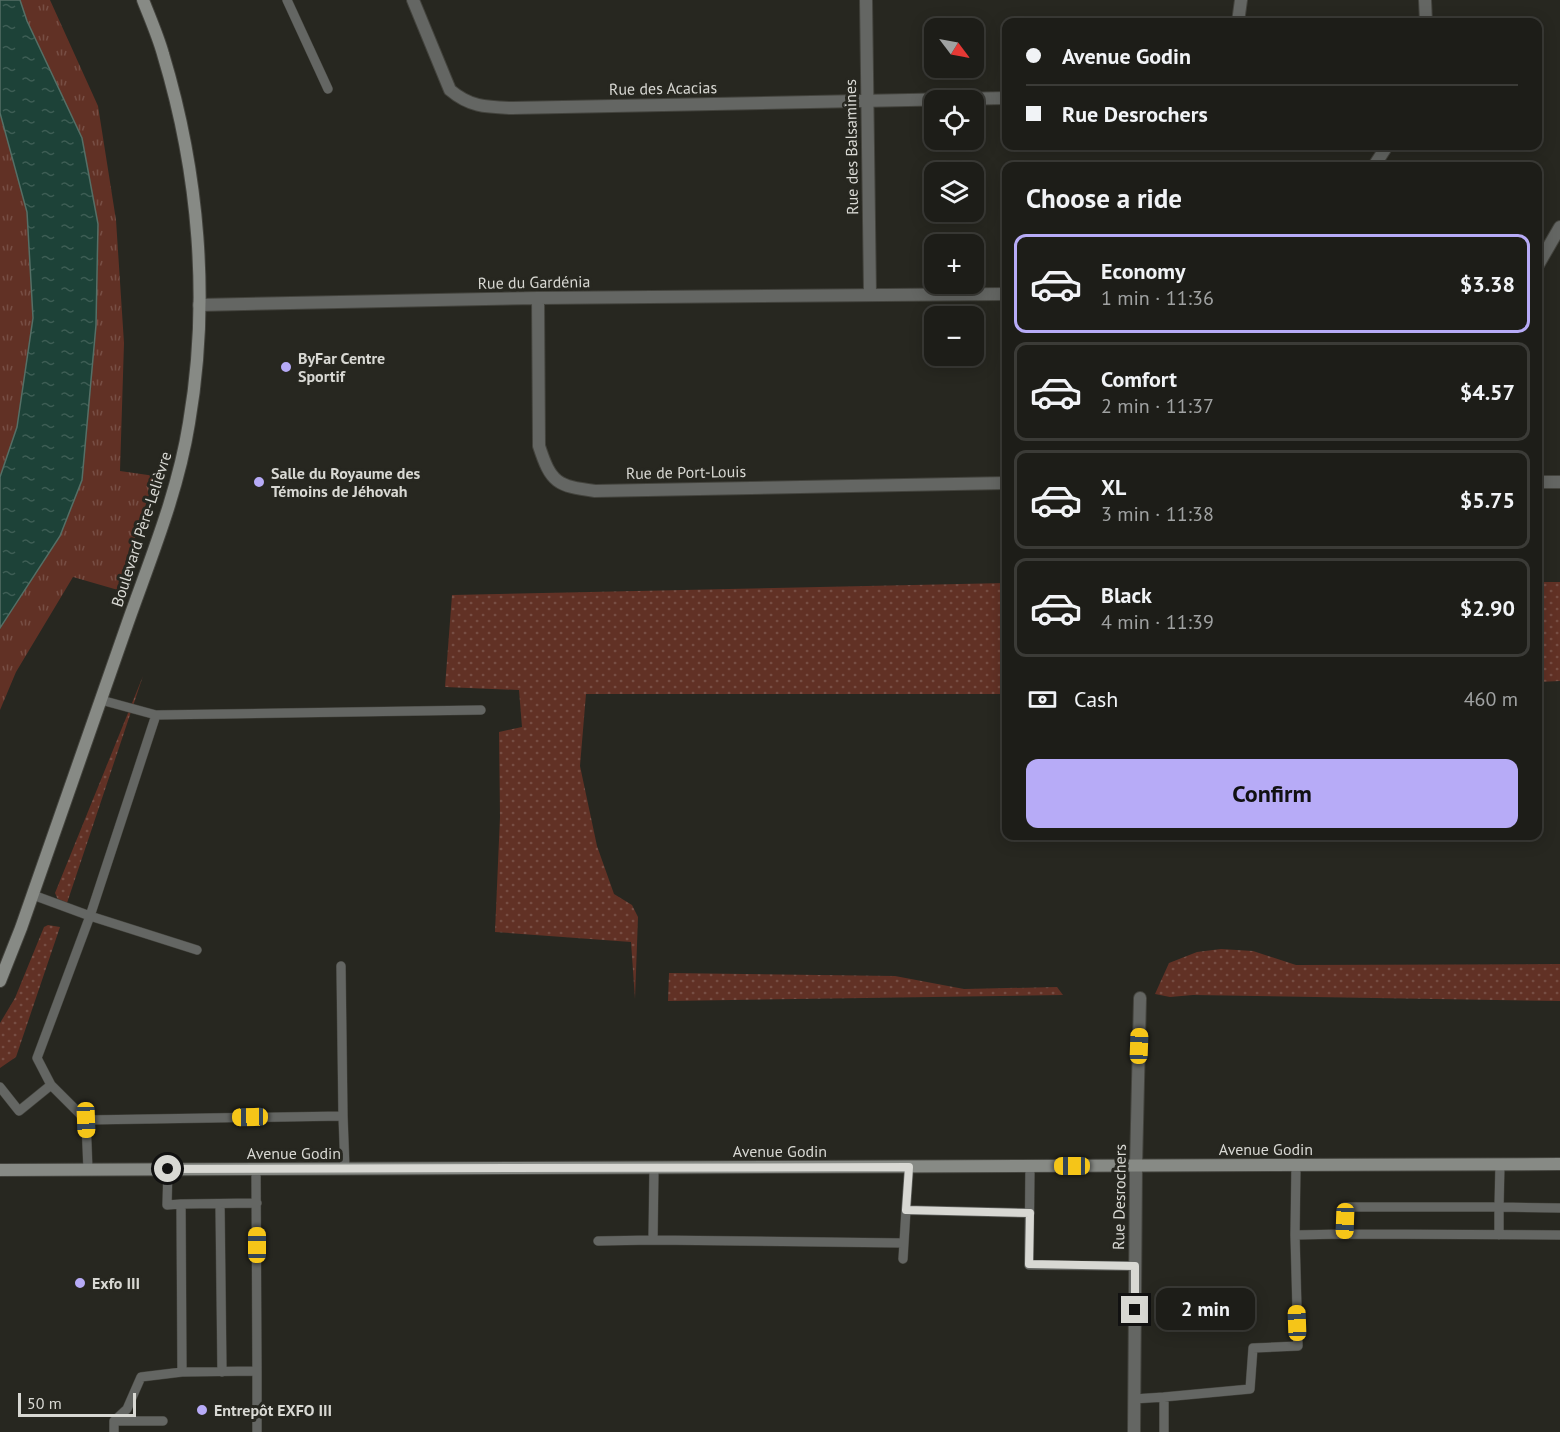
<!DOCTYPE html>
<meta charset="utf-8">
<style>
body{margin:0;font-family:"PT Sans",sans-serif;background:#252621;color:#f1f3f6;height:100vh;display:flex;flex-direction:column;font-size:22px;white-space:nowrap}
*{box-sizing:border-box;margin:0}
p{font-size:20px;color:#a0a2a2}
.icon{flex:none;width:33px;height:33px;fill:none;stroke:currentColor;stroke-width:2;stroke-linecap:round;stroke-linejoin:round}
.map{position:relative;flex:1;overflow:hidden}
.panel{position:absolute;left:1002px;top:162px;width:540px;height:678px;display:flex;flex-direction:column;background:#1d1d18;border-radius:12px;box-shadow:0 3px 15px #0003,0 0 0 2px #3b3b37}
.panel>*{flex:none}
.banner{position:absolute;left:1002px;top:18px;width:540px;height:132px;border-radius:12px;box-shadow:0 3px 15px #0003,0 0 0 2px #3b3b37;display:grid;align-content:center;height:132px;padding:0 24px;background:#1d1d18}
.needle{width:39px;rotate:122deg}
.controls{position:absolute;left:924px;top:18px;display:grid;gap:12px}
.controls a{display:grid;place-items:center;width:60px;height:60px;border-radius:12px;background:#1d1d18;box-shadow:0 3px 15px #0003,0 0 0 2px #3b3b37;font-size:30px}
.scale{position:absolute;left:18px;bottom:15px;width:118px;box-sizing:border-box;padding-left:6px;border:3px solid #d8d8d3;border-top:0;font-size:16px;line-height:21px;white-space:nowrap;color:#d8d8d3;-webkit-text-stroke:4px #272720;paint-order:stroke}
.end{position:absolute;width:27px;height:27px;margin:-14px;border:8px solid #d8d8d3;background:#111;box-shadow:0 0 0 3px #111}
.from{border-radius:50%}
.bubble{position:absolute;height:42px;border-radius:12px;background:#1d1d18;box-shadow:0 3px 15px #0003,0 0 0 2px #3b3b37;font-size:20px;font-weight:700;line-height:42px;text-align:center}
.car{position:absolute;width:18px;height:36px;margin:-18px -9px;border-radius:8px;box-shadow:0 0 4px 2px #0007;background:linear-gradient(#f5c518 24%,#345 0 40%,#f5c518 0 76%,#345 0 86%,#f5c518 0)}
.banner b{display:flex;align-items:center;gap:21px;height:57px;font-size:22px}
.banner b+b{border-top:2px solid #3b3b37}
.banner i{width:15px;height:15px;background:#f1f3f6}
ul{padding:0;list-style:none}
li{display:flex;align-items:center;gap:18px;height:99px;margin:0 12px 9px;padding:0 12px;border:3px solid #3b3b37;border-radius:12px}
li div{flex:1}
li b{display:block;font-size:22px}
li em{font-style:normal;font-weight:700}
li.on{border-color:#b7abf7}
li>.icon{width:54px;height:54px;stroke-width:1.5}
h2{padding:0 24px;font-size:27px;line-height:72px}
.pay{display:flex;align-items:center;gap:15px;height:66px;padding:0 24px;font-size:22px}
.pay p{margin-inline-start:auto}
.action{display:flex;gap:12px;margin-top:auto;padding:12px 24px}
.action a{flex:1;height:69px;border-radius:12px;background:#b7abf7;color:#111;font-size:24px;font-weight:700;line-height:69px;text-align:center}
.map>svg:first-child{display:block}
</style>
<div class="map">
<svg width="1560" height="1432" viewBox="0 0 1560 1432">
<defs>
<pattern id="grass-dots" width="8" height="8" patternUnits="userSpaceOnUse" patternTransform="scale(1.5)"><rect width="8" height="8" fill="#613125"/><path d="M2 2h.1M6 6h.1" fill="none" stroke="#774e44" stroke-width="1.8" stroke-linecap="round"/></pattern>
<pattern id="park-tufts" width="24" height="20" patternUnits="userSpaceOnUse" patternTransform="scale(1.5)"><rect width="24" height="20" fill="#613125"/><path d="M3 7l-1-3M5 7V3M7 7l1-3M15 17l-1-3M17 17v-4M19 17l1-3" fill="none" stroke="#774e44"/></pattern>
<pattern id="water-ripples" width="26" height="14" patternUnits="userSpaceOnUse" patternTransform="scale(1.5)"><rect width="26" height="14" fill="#1d4238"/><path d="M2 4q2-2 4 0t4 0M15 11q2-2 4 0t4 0" fill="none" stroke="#3d5d54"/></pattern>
</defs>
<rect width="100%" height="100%" fill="#272720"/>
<path fill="url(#grass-dots)" d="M1538 582H1560V681L1538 682Z
M1006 583V694H586L580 766 597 846 614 894 632 905 638 917 635 999 631 942 495 932 500 817 499 732 522 727 519 690 445 687 452 595Z
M143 676 66 906 59 902 55 893Z
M48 925 60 927 16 1057 0 1068V1023L15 998 44 927Z
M1221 949 1253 951 1296 965 1560 964V1001L1193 995 1170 997 1155 994 1169 963 1197 952Z
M669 973 895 976 964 989 1057 987 1063 995 668 1001Z"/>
<path fill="url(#park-tufts)" d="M20 0H50L98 106 116 220 124 343 120 471 155 476 118 590 73 577 16 672 0 710V628L60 536 82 480 96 325 98 224 82 139 27 21Z
M0 113 27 212 33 318 17 427 0 477Z"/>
<path fill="url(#water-ripples)" stroke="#556f66" stroke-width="1.5" d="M0 0H20L27 21 82 138 98 224 96 325 82 480 60 536 0 628V477L17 427 33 318 27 212 0 113Z"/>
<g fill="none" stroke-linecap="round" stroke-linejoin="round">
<g stroke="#43433d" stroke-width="10">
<path id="lane" d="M287 0 328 89
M156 715 481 710
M33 895 90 916 156 715 101 700
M341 966 343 1116
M51 1085 86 1120 343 1116 345 1169
M0 1087 19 1111 51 1085 37 1058 90 916 197 950
M86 1120 88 1170
M1500 1164 1499 1207 1560 1208
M1030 1166 1029 1265 1135 1266
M909 1167 906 1210 1030 1213
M654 1168 653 1240 904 1243
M168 1169 167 1205 181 1204 182 1372 257 1371 256 1170
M181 1204 257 1203
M220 1204 222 1372
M1295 1235 1296 1165
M1499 1235V1207H1345L1344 1234 1560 1235
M598 1241 653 1240
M903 1259 906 1210
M257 1371V1432
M1134 1399 1164 1397
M114 1421 127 1409 141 1377 182 1372
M114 1432V1421H163
M1164 1432V1397L1250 1389 1253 1348 1298 1346 1295 1235 1344 1234"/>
</g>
<g stroke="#43433d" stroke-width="14">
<path id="street" d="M413 0 450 90C470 107 486 107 512 108L1006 98
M866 0 870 294
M1425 0 1426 22
M1238 22 1241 0
M1374 166 1387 146
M1538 265 1560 227
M538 298 539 446C551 483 557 486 595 491L1006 483
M199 305 538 298 1006 294
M1538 482H1560
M1134 1432 1136 1166 1140 998"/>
</g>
<g stroke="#43433d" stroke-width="14">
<path id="secondary" d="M0 981 21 928C56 826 93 724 128 622 151 557 178 492 189 423 210 301 199 173 163 54 158 36 150 18 143 0
M0 1170 1560 1164"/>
</g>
<use href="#lane" stroke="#646663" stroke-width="9"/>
<use href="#street" stroke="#646663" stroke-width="12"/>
<use href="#secondary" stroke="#878a85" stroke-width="12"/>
</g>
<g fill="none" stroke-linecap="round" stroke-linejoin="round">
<path stroke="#d8d8d3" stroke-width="8" d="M168 1169 909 1167 906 1210 1030 1213 1029 1264 1135 1266V1310"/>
</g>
<g fill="#b7abf7" stroke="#272720" stroke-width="2">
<circle cx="286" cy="367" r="6"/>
<circle cx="259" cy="482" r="6"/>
<circle cx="80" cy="1283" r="6"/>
<circle cx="202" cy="1410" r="6"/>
</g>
<g text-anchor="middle" stroke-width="6" stroke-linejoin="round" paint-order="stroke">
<g font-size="16" fill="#d8d8d3" stroke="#272720">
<text transform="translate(663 88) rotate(-1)" y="6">Rue des Acacias</text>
<text transform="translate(851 147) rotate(-91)" y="6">Rue des Balsamines</text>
<text transform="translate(534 282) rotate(-1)" y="6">Rue du Gardénia</text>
<text transform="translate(686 472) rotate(-1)" y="6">Rue de Port-Louis</text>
<text transform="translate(141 529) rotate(-72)" y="6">Boulevard Père-Lelièvre</text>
<text x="1266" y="1155">Avenue Godin</text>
<text x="780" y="1157">Avenue Godin</text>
<text x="294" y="1159">Avenue Godin</text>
<text transform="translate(1119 1197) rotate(-89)" y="6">Rue Desrochers</text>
</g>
<g font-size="16" font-weight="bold" fill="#d8d8d3" stroke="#272720" text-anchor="start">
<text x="298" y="364">ByFar Centre<tspan x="298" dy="18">Sportif</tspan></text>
<text x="271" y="479">Salle du Royaume des<tspan x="271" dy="18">Témoins de Jéhovah</tspan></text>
<text x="92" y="1289">Exfo III</text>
<text x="214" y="1416">Entrepôt EXFO III</text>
</g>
</g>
</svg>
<div class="controls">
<a><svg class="needle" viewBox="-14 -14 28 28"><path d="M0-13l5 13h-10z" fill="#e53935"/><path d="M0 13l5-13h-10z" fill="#a0a2a2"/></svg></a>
<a><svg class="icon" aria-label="locate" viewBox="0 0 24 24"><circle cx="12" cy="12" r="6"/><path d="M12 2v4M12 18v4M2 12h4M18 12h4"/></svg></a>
<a><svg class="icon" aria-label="layers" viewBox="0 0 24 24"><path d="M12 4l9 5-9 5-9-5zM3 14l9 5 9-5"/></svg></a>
<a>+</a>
<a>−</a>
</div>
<div class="scale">50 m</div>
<i class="end from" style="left:168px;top:1169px"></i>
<i class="end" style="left:1135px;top:1310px"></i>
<div class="bubble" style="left:1156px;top:1288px;width:99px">2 min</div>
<i class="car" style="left:1139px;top:1046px;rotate:2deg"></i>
<i class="car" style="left:250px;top:1117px;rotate:269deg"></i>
<i class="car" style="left:86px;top:1120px;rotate:178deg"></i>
<i class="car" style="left:1072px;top:1166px;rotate:270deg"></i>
<i class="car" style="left:1345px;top:1221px;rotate:182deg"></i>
<i class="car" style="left:257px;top:1245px;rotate:0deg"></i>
<i class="car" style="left:1297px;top:1323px;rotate:358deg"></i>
<div class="banner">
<b><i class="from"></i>Avenue Godin</b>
<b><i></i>Rue Desrochers</b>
</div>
<section class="panel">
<h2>Choose a ride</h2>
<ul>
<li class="on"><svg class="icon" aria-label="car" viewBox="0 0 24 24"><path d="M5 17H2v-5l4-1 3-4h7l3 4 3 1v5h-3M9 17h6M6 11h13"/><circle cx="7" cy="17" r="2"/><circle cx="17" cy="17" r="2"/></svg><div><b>Economy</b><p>1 min · 11:36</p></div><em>$3.38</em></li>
<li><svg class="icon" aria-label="car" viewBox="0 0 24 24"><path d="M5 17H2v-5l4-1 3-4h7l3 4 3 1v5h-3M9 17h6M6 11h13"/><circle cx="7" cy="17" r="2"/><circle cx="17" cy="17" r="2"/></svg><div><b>Comfort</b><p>2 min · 11:37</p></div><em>$4.57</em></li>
<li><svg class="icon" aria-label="car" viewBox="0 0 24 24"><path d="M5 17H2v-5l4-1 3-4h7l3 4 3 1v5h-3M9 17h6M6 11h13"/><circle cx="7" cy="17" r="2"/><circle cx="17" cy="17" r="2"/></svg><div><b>XL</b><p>3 min · 11:38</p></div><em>$5.75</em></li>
<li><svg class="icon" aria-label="car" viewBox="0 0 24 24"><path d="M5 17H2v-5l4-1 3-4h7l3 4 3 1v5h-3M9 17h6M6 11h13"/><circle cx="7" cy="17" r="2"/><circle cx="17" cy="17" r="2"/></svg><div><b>Black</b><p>4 min · 11:39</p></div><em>$2.90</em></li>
</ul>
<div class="pay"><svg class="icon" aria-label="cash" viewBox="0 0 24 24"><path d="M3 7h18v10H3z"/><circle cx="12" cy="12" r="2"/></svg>Cash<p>460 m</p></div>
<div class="action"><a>Confirm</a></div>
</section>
</div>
